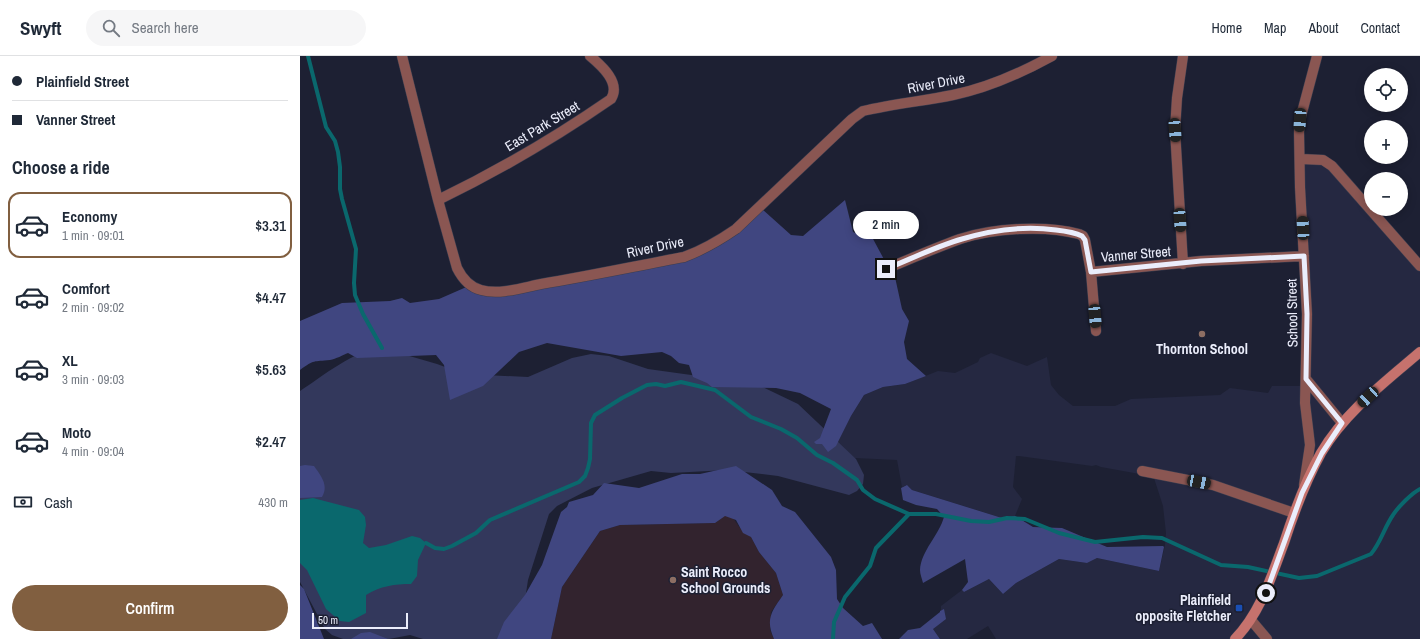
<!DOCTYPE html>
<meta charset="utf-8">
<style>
body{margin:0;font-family:"Archivo Narrow",sans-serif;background:#f6f6f7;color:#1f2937;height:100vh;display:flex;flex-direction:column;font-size:15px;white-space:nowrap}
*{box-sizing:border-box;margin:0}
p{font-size:13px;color:#747a83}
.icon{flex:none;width:22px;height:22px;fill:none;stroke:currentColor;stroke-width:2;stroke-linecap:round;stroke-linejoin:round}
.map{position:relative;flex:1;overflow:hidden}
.side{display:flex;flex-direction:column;background:#fff;width:300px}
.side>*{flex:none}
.top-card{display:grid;align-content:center;height:88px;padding:0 12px;background:#fff}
.tools{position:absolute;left:1064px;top:12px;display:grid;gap:8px}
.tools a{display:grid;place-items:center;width:44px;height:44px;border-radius:50%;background:#fff;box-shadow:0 2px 10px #0003;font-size:20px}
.scale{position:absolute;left:12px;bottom:10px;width:96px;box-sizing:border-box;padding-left:4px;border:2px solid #ebedfb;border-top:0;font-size:11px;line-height:14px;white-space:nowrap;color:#ebedfb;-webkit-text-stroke:3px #1d2033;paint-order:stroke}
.end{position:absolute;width:18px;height:18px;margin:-9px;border:5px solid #ebedfb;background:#111;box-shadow:0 0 0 2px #111}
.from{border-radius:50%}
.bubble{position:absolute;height:28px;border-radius:14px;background:#fff;box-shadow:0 2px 10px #0003;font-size:13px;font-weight:600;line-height:28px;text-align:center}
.car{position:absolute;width:12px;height:24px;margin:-12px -6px;border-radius:5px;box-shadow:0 0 3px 1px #0007;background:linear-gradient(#222 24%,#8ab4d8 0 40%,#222 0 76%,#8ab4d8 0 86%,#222 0)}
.top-card b{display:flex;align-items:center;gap:14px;height:38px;font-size:15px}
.top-card b+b{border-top:1px solid #e0e1e3}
.top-card i{width:10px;height:10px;background:#1f2937}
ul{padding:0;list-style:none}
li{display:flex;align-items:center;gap:12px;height:66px;margin:0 8px 6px;padding:0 4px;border:2px solid transparent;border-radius:12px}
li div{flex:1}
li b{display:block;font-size:15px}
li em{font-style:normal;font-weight:600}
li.selected{border-color:#815f40}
li>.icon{width:36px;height:36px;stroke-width:1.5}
h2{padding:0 12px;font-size:18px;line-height:48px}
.pay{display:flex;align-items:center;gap:10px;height:44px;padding:0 12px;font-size:15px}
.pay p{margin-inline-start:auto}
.action{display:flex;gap:8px;margin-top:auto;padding:8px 12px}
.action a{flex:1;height:46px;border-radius:24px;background:#815f40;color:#fff;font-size:16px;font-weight:600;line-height:46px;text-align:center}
header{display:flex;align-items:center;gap:24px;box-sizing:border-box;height:56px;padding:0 20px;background:#fff;border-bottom:1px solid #e0e1e3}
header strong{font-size:19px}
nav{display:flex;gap:22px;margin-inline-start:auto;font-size:14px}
.search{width:280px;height:36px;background:#f6f6f7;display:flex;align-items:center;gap:10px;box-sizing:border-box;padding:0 14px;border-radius:22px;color:#747a83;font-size:15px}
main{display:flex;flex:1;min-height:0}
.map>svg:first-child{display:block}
</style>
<header>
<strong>Swyft</strong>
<div class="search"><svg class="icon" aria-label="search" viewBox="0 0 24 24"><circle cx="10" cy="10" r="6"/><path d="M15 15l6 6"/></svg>Search here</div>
<nav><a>Home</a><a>Map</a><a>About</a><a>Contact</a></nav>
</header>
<main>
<section class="side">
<div class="top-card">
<b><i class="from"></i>Plainfield Street</b>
<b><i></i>Vanner Street</b>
</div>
<h2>Choose a ride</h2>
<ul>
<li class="selected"><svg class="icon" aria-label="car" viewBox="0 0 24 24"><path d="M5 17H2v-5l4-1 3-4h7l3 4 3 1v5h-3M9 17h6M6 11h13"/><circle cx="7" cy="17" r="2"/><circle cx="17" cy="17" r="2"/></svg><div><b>Economy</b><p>1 min · 09:01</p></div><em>$3.31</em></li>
<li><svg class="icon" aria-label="car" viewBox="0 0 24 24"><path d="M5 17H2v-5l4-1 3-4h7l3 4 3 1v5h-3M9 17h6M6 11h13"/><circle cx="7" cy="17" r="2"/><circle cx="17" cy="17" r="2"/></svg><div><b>Comfort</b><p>2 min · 09:02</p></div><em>$4.47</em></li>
<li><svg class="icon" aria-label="car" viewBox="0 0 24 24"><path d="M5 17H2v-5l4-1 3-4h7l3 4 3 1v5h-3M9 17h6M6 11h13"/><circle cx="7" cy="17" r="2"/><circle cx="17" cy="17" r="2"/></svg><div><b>XL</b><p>3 min · 09:03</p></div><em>$5.63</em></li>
<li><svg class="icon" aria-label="car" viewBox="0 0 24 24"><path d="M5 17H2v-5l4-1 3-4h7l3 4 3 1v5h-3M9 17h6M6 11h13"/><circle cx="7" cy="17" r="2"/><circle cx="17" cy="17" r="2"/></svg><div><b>Moto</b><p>4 min · 09:04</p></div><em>$2.47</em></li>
</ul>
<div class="pay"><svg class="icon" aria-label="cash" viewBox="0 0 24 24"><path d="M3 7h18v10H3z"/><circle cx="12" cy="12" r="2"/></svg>Cash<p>430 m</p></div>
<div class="action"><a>Confirm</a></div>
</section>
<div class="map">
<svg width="1120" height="583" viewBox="0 0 1120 583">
<rect width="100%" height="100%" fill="#1d2033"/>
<path fill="#252841" d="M1020 103 1120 208V583H696L688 570 667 583H640L633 573 644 554H641V550L662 534 664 536 689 523 703 538 716 527 759 503 787 507 797 502 859 515 865 489 866 477 863 450 854 422 849 419H845L801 411 796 409 792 410 719 400H716L713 431 722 443 715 460 702 462 612 434 607 429 602 431 597 404 555 402 540 396 536 390 551 360 564 339 583 331 605 328 638 315 655 317 678 306 680 302 691 297 727 310 747 301 751 329 759 339 773 350H815L831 343 920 339 930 332 968 337 972 330H1003L1000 107Z"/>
<path fill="#32232e" d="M425 459 433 462 440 472 451 481 459 496 476 517 483 539 471 556 470 574 474 583H251L262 531 300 475 320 469 415 467Z"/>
<path fill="#33385c" d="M82 292 137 308 164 318 228 321 272 302 291 298 309 300 348 313 456 328 498 348 556 403 564 419 563 428 557 435 549 439 478 420 427 414 371 417 351 415 292 432 257 450 249 458 228 524 221 570 212 583H123L110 579 89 583H43L32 579 25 573 0 526V335C23 320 54 294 82 292Z"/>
<path fill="#404680" d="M545 144 553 176 567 182 572 181 587 209 593 212 602 253 609 265 604 286 607 303 626 320 605 328 583 331 564 339 551 360 536 390 528 396 522 388H516L514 386 520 382 531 353 500 337 476 332 412 331 407 327 393 321 389 309 379 307 371 300 362 296 321 300 247 287 219 296 183 330 150 344 144 309 136 299 57 302 48 297C43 299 36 303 30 304 13 306 15 303 0 314V265L42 247 90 245 102 242 110 247 139 243 171 229 193 235 379 201 406 190 461 152 491 179 503 180Z
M5 409 14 410C21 420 29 429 22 441L0 442V410Z
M436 410 472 434 482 450 495 456 531 501 536 514 537 543 543 552 563 570 572 567 582 583H474C465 563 472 555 483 539L476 517 459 496 451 481 443 477 436 464 425 460 415 467 320 469 300 475 262 531 251 583H197L204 566 225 539 242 509 261 456 267 451 269 446 293 439 304 427 339 432 382 418H400Z
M607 429 612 434 702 462 715 460 733 471 762 472 807 491 863 490 864 491 859 515 797 502 787 507 759 503 716 527 703 538 689 523 664 536 662 534 668 526 665 503 623 527C622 523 620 518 620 514 621 495 639 479 644 461L637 453 616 449 603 444 601 432Z
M0 529 4 533 24 583H0Z
M644 553 646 563 633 573 640 583H599L608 574 620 572 640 556V555Z
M70 576 88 583H51L61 577Z"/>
<path fill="#0a686d" d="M13 442 59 454 65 461 66 469 63 487 69 492 86 489 112 480 120 482 126 487 118 504 117 520 111 528C95 528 80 530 66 539V557L49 566 40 565 26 553 7 514 0 507V444Z"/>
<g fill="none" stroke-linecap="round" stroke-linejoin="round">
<path stroke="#0a686d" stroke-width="4" d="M8 0 26 71 35 85 38 96 40 111V133L42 143 56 193 54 227 55 239 63 258 82 292
M126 487 135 492 144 493 152 490 176 477 190 464 279 426 285 420 288 412 290 403 291 367 295 359 322 342 347 329 356 328 365 330 381 326 415 334 451 361 481 373 497 382 517 399 533 407 557 424 563 434 575 443 609 458H636L671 465 689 466 707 462 725 463 759 477 795 486 843 481 862 482 921 509 948 511 999 522 1017 520 1071 498C1081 486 1084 472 1093 459 1098 451 1112 437 1120 433
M533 583 534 566 545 541 570 510 576 492 609 458"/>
<g stroke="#3a3d4f" stroke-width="11">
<path id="minor" d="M102 0 138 144 157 212C162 222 169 231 181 234 200 239 221 232 241 228 289 220 336 210 384 201 403 194 420 184 436 173L552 63 563 55C593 48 623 45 653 39 688 32 721 17 752 0
M883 0 877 42 875 74 883 208
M1001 103 1023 104 1032 110 1120 210
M138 144C198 115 256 81 311 43 321 27 302 10 290 0
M586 213C610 203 635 192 660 183 694 172 745 169 779 178L783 180 785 184 791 216 796 275
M791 216 901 205 1004 200
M1006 323 1042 367
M842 415 913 429 994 457
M1004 429 1010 389 1005 347 1007 258 1000 131 999 76 1000 64 1017 0"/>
</g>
<g stroke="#3a3d4f" stroke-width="11">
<path id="tertiary" d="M951 564 967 583"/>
</g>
<g stroke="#3a3d4f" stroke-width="11">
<path id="secondary" d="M935 583C961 556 971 521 984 487 994 456 1005 426 1021 397 1045 356 1085 326 1120 296"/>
</g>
<use href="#minor" stroke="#8a5652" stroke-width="10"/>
<use href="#tertiary" stroke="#8a5652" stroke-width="10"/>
<use href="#secondary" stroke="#c6726d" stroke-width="10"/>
</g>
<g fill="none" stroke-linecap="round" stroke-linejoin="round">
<path stroke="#ebedfb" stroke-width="5" d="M586 213C611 203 637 190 662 183 692 174 726 170 756 174 765 175 774 176 782 180L785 184 791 216 901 205 1004 200 1007 258 1006 323 1042 367 1022 397 1002 437 966 537"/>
</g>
<g fill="#8d6e63" stroke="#1d2033" stroke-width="1.5">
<circle cx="902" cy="278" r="4"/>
<circle cx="373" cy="524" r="4"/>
</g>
<rect fill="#1a4fb4" stroke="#1d2033" stroke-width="1.5" x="935" y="548" width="8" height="8" rx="2"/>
<g text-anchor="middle" stroke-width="3" stroke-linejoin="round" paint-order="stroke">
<g font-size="14" fill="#ebedfb" stroke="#1d2033">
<text transform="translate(636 27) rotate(-11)" y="5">River Drive</text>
<text transform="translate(242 70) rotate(-31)" y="5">East Park Street</text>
<text transform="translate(355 191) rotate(-12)" y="5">River Drive</text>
<text transform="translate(836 198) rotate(-5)" y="5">Vanner Street</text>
<text transform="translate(992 257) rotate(-91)" y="5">School Street</text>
</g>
<g font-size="14" font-weight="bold" fill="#ebedfb" stroke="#1d2033">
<text x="902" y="298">Thornton School</text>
<text x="381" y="521" text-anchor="start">Saint Rocco<tspan x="381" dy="16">School Grounds</tspan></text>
<text x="931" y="549" text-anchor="end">Plainfield<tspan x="931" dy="16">opposite Fletcher</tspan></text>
</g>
</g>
</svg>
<div class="tools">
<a><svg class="icon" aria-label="locate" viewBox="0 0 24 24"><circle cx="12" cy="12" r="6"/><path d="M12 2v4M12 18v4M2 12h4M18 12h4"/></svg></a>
<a>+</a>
<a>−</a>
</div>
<div class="scale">50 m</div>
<i class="end from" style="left:966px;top:537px"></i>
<i class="end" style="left:586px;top:213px"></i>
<div class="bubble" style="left:553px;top:155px;width:66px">2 min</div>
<i class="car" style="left:1000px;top:64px;rotate:184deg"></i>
<i class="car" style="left:875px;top:74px;rotate:176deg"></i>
<i class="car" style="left:880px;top:164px;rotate:176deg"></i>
<i class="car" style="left:1003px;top:172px;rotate:357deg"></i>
<i class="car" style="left:795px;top:260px;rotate:175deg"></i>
<i class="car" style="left:1068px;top:341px;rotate:227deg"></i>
<i class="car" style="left:899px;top:426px;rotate:101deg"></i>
</div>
</main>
